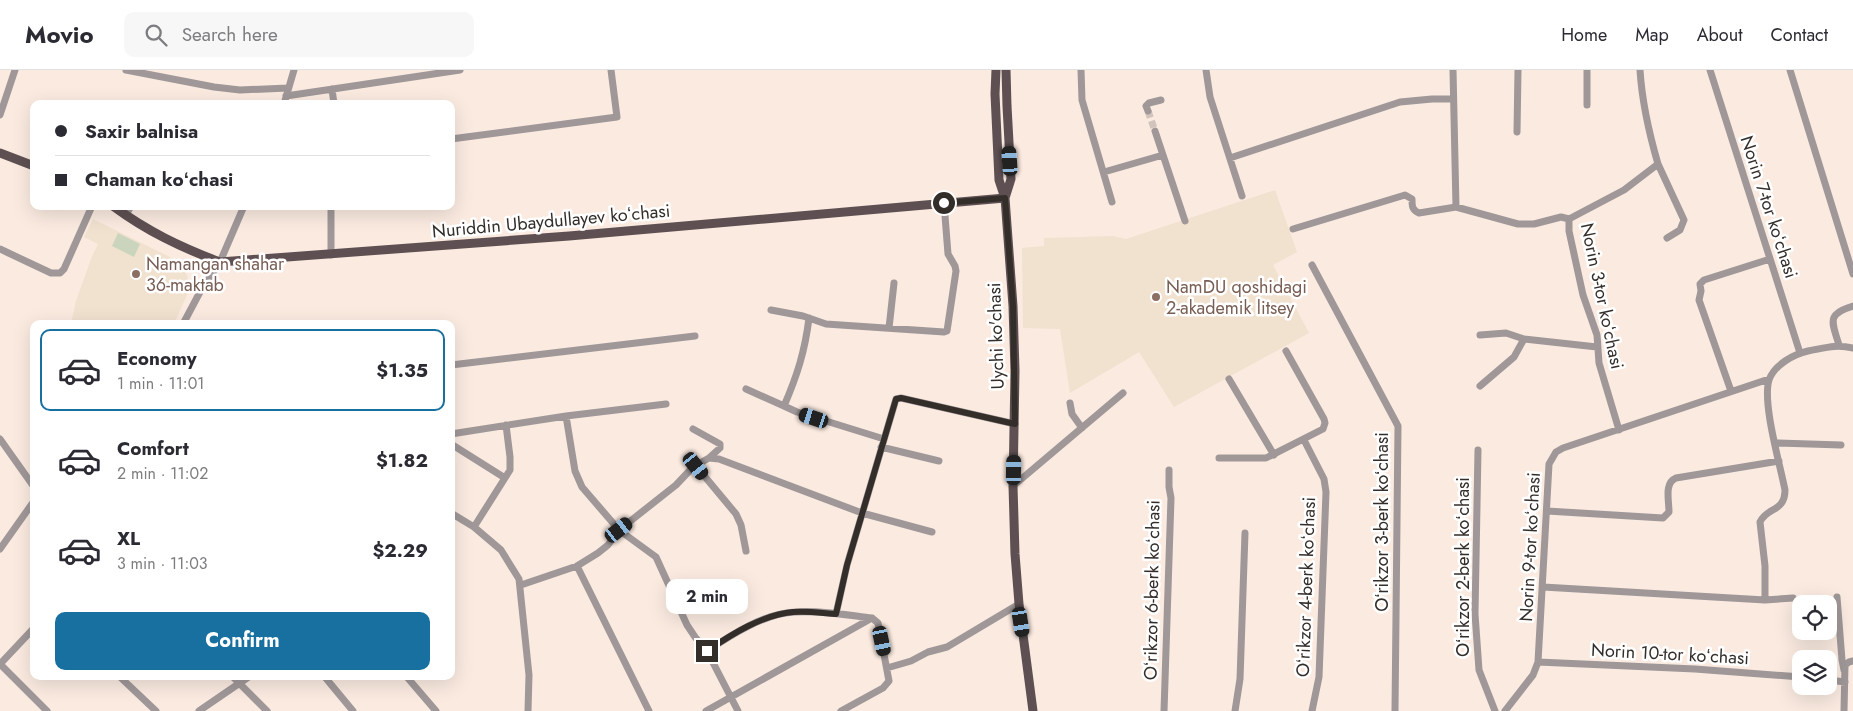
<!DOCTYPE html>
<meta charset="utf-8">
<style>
body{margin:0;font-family:Jost,sans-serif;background:#f7f7f7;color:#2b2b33;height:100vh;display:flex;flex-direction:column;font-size:19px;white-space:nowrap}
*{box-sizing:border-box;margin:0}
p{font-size:16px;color:#7c7c81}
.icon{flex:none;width:28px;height:28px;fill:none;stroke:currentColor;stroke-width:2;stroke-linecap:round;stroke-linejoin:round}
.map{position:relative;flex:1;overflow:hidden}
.side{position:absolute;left:30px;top:250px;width:425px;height:360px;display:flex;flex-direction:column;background:#fff;border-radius:10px;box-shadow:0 5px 20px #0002}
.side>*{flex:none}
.hud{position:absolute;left:30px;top:30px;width:425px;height:110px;border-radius:10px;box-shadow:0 5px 20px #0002;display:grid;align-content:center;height:110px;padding:0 25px;background:#fff}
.controls{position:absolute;left:1792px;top:525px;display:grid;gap:10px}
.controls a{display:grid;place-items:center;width:45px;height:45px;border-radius:10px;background:#fff;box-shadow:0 5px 20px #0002;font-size:25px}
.end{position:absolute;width:22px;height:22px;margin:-11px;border:6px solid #342e2b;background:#fff;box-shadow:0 0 0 2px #fff}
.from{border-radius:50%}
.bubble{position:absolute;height:35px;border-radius:10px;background:#fff;box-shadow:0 5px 20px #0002;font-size:16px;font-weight:700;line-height:35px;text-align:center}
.car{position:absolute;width:15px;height:30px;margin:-15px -8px;border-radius:6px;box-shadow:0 0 4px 1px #0007;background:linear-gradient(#222 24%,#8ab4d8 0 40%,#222 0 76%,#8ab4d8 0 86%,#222 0)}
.hud b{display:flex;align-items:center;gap:18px;height:48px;font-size:19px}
.hud b+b{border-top:1px solid #e1e1e2}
.hud i{width:12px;height:12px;background:#2b2b33}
ul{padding:9px 0 0;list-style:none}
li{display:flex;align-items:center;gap:15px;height:82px;margin:0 10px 8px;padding:0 15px;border:2px solid transparent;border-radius:10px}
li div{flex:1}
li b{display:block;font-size:19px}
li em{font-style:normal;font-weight:700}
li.current{border-color:#17709f}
li>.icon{width:45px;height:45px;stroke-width:1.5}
.primary-button{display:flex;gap:10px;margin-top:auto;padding:10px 25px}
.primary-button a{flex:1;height:58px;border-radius:10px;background:#17709f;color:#fff;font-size:20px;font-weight:700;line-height:58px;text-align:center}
header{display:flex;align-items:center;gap:30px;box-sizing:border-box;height:70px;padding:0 25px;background:#fff;border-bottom:1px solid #e1e1e2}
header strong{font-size:24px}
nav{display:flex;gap:28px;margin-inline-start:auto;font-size:18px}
.search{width:350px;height:45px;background:#f7f7f7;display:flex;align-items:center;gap:12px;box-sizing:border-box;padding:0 18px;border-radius:10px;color:#7c7c81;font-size:19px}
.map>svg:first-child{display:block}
</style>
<header>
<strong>Movio</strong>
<div class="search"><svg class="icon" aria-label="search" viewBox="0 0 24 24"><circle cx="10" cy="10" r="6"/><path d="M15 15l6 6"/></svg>Search here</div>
<nav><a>Home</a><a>Map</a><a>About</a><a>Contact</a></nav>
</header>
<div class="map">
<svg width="1853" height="641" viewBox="0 0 1853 641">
<rect width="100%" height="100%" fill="#faeae0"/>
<path fill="#f1e1cf" d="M1275 120 1297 182 1273 195 1309 263 1174 337 1139 282 1070 323 1060 259 1023 258 1022 178 1044 176V168L1113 166 1126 169Z
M93 149 182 193 191 216 174 254H71L76 231 91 189 98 174 84 167Z"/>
<path fill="#cbd5bd" d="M118 163 140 174 134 187 112 176Z"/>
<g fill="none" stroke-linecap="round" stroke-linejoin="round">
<path stroke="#d2c4bc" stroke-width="7" stroke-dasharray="7 3.5" stroke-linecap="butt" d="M1148 41 1155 61"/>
<path stroke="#9f9798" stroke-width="7" d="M126 0 214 17 240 20 288 18
M1081 0 1082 30 1112 132
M1206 0 1210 27 1242 126
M1453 0 1456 137
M1710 0 1800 283
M1790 0 1853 204
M332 19 334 34
M286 26 460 0
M284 34 294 0
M1587 35V0
M1148 41 1146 36 1149 33 1161 30
M0 45 15 0
M1155 61 1185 151
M1517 62 1518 0
M451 69 617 47 611 0
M1230 88 1400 32 1432 29H1453
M1658 94 1684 150 1680 160 1667 168
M1104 102 1163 85
M331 136V185
M126 145 131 136
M1293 159 1405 125 1412 129C1412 136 1412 140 1419 143L1456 137 1518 154H1534L1561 147 1569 149
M0 179 51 203H60L64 199 92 136
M1312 195 1398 356 1395 641
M771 240 803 246 826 254 944 262 947 261 956 201 955 196 948 184 944 133
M809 248C805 281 797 306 784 336L797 342 884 369
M183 254 200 222 220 192 244 136
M889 258 894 213
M1480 265 1506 263 1524 269
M1839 275C1832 252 1826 244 1853 236
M451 295 695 266
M1229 309 1274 385
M1480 316 1514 287 1524 269 1597 277
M746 319 784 336
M1731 321 1699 230 1701 221 1700 214 1704 210 1770 189
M1070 333 1072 344 1082 358
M566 346 575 401 582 417 619 460 656 487 687 555 695 567 707 581 738 641
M693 359 720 374V378L709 388
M1619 360 1599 293 1597 265 1583 225 1569 161V149L1624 120 1658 94C1649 63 1642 32 1640 0
M451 364 566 346 666 334
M0 369 34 417
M1304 370 1324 409 1326 422 1319 607 1312 641
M1776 373 1841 375
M451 374 505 408
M881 377 939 391
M1478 380 1475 544 1479 600 1495 641
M1219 388H1266L1323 359 1325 353 1324 349 1286 281
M696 396 736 444 741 455 746 481
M1013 416 1123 323
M1547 441 1663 448 1669 442C1669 430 1664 413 1676 408L1779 391
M451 443 474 457 501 480 519 509 529 605 528 641
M474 457 510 400V387L506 355
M0 479 34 431
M577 496 649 641
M521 515 577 496 598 483 608 475 619 460 676 415 693 397 709 388 719 389 862 443 932 462
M1543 517 1765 530 1793 528
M1837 527 1842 590 1844 600
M1765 530V496L1760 452C1767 437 1785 442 1785 420 1780 394 1762 333 1769 310 1774 295 1794 284 1808 281 1825 278 1835 274 1853 278
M836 544 847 495 896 329 901 328 1015 354
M707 581C731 565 765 543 795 542 820 540 847 545 872 548
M1538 592 1695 599 1801 607
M0 594 47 641
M0 594 34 558
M887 598 911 591 928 582 947 577 1019 534
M119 606 156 641
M232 606 267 641
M324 606 353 641
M406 606 436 641
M1829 610 1845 612
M199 641 250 606
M706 641 872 548 878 553 879 558 889 611 883 618 841 641
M1164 641 1171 428 1169 417V400
M1235 641 1240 609 1245 463
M1505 641 1533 605 1538 592 1549 394 1556 382 1563 378 1769 309
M1844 641 1845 595 1849 592 1853 591"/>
<path stroke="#5e5052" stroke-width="9" d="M996 0 995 24 999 110 1005 128 1013 236 1015 301 1013 416 1015 484 1019 534 1033 641
M0 83 34 96
M1005 128 1011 109 1007 36 1006 0
M113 136C147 161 180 177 220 192L569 166 1005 128"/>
</g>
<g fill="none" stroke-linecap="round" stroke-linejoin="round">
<path stroke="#342e2b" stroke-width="6" d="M707 581C732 564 762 545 793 542 807 541 822 543 836 544L847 495 896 329 901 328 1015 354 1013 236 1005 128 944 133"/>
</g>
<g fill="#8d6e63" stroke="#fff" stroke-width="2">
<circle cx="136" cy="204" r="5"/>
<circle cx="1156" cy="227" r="5"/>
</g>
<g text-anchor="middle" stroke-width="5" stroke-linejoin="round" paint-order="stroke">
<g font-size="18" fill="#342e2b" stroke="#fff">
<text transform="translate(1769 137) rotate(72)" y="6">Norin 7-tor koʻchasi</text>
<text transform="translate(551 151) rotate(-5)" y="6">Nuriddin Ubaydullayev koʻchasi</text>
<text transform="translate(1602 226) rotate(78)" y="6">Norin 3-tor koʻchasi</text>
<text transform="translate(996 266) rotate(-92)" y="6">Uychi ko'chasi</text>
<text transform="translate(1382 452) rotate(-90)" y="6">Oʻrikzor 3-berk koʻchasi</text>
<text transform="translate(1530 477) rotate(-87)" y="6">Norin 9-tor koʻchasi</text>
<text transform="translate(1463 497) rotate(-90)" y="6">Oʻrikzor 2-berk koʻchasi</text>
<text transform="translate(1306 517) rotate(-88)" y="6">Oʻrikzor 4-berk koʻchasi</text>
<text transform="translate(1152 520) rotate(-89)" y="6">Oʻrikzor 6-berk koʻchasi</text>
<text transform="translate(1670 584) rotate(3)" y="6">Norin 10-tor koʻchasi</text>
</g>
<g font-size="18" fill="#785e54" stroke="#fff" text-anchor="start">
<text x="146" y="200">Namangan shahar<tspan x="146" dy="21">36-maktab</tspan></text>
<text x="1166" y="223">NamDU qoshidagi<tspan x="1166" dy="21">2-akademik litsey</tspan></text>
</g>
</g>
</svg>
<div class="controls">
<a><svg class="icon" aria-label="locate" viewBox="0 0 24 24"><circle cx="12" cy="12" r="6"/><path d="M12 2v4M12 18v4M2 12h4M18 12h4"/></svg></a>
<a><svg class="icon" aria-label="layers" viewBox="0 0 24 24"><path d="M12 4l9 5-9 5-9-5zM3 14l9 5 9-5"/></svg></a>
</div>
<i class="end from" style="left:944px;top:133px"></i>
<i class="end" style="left:707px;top:581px"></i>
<div class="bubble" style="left:666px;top:509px;width:82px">2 min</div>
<i class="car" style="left:1010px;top:91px;rotate:356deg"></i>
<i class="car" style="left:814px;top:348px;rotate:288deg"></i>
<i class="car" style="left:696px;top:396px;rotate:141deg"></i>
<i class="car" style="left:1014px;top:400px;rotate:1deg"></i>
<i class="car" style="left:619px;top:460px;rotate:52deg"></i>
<i class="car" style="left:1021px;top:552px;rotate:171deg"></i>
<i class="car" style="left:882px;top:571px;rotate:168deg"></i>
<div class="hud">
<b><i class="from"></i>Saxir balnisa</b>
<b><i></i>Chaman koʻchasi</b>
</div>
<section class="side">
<ul>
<li class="current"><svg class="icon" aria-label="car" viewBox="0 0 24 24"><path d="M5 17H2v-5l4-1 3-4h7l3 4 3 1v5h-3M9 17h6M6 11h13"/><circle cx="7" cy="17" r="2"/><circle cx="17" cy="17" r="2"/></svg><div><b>Economy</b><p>1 min · 11:01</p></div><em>$1.35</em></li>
<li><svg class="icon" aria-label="car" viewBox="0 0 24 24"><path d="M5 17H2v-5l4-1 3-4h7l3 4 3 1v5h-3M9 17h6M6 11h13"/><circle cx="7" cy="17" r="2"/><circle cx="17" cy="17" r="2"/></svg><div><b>Comfort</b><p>2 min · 11:02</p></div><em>$1.82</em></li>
<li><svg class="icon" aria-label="car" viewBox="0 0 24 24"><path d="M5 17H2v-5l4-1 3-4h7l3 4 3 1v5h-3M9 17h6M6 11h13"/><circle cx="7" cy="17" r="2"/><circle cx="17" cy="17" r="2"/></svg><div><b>XL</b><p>3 min · 11:03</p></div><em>$2.29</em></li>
</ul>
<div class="primary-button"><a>Confirm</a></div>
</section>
</div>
